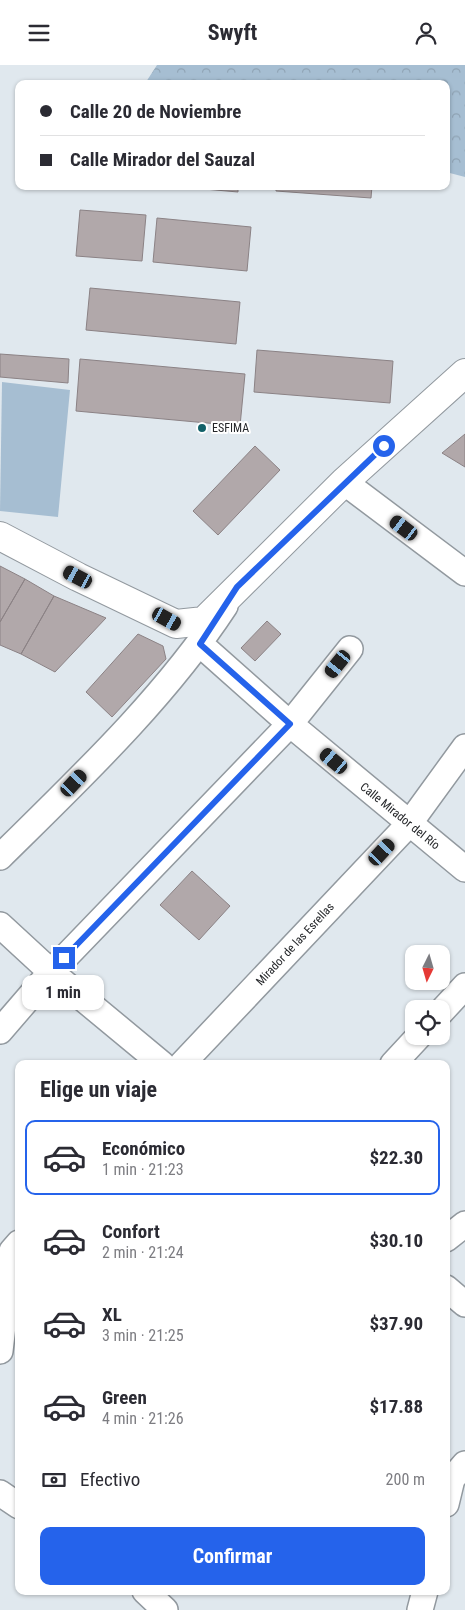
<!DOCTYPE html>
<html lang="es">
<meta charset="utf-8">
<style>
body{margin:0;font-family:"Roboto Condensed",sans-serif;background:#f2f2f3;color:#2b2b33;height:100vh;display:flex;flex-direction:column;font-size:19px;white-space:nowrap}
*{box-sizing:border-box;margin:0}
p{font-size:16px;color:#7c7c81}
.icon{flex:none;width:28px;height:28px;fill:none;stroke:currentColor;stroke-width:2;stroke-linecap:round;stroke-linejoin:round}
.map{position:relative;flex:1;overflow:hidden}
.panel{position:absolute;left:15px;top:995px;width:435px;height:535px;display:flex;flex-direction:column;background:#fff;border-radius:10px;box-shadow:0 1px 4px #0004}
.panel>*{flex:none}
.hud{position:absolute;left:15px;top:15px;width:435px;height:110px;border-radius:10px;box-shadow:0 1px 4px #0004;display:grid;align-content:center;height:110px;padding:0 25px;background:#fff}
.needle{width:32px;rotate:185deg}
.buttons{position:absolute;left:405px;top:880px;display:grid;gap:10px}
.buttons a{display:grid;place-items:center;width:45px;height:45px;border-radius:10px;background:#fff;box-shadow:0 1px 4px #0004;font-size:25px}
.end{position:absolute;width:22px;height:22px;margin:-11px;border:6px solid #2563eb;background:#fff;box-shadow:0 0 0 2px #fff}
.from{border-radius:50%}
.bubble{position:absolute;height:35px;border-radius:10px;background:#fff;box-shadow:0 1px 4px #0004;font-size:16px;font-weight:700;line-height:35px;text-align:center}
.car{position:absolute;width:15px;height:30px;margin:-15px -8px;border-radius:6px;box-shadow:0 0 4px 1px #0007;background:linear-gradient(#222 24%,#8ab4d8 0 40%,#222 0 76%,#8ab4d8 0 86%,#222 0)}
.hud b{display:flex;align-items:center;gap:18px;height:48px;font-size:19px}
.hud b+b{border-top:1px solid #e1e1e2}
.hud i{width:12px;height:12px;background:#2b2b33}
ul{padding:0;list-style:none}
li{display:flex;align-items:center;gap:15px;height:75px;margin:0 10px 8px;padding:0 15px;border:2px solid transparent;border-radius:10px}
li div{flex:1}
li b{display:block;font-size:19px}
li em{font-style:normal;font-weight:700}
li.selected{border-color:#2563eb}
li>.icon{width:45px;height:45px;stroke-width:1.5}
h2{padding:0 25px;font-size:22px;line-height:60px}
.pay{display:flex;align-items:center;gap:12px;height:55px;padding:0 25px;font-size:19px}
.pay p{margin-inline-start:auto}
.cta{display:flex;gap:10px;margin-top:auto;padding:10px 25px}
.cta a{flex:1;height:58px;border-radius:10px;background:#2563eb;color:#fff;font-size:20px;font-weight:700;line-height:58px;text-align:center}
header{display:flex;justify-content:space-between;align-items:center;height:65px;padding:0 25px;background:#fff;font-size:22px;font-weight:700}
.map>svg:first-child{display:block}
</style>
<header><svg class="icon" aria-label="menu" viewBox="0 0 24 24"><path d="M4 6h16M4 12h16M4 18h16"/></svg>Swyft<svg class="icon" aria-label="person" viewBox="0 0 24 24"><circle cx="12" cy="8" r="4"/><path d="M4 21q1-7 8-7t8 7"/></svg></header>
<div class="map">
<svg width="465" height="1545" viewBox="0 0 465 1545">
<defs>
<pattern id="park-crowns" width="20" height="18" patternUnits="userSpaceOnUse" patternTransform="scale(1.25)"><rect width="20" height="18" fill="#a6bed2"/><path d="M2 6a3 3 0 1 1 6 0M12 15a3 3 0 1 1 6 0" fill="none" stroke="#8fa3b4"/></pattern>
</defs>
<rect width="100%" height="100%" fill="#e0e8ee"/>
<path fill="#a6bed2" d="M2 317 70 325 58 452 0 446Z"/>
<path fill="url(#park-crowns)" d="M157 0H465V112L446 107V19L146 17Z"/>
<path fill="#b1a8aa" stroke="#8b8285" d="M170 121H238V127Z
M276 121H372L371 133 276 126Z
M80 145 146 150 142 196 76 191Z
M157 153 251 162 247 206 153 197Z
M90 223 240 237 236 279 86 265Z
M257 285 393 296 390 338 254 327Z
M0 289 69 294 68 318 0 312Z
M80 294 245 309 240 361 76 346Z
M465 369V402L442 388Z
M255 381 280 405 218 470 193 446Z
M0 501 25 514 0 557Z
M25 514 54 531 21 589 0 580V557Z
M54 531 106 553 55 607 21 589Z
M267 556 281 569 255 596 241 583Z
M138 569 163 581 166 594 112 652 86 627Z
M192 806 230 841 199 875 160 840Z"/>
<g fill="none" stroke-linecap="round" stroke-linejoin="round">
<g stroke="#92999f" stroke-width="28">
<path id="minor" d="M344 417 465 508
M200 579 290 659 465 804
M0 792C79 714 164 634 225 541
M0 860 51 907 162 999
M441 947 465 921
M0 966 51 907 290 659 350 584
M182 999 409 759 465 682
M393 999 419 971
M446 1174 465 1159
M446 1223 465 1239
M0 1286 12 1186 19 1178
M0 1428 19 1441
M446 1439 452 1414 465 1399
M145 1526 165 1545
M420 1545 425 1526"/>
</g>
<g stroke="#92999f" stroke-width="30">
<path id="secondary" d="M0 471 78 512 176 559 204 556 344 417 465 308"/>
</g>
<use href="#minor" stroke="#fff" stroke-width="25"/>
<use href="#secondary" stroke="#fff" stroke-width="28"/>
</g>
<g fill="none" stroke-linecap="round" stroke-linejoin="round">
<path stroke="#2563eb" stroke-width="6" d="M64 893 290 659 200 579 237 522 384 381"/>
</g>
<circle fill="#126169" stroke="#fff" stroke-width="2" cx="202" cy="363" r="5"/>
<g text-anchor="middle" stroke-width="4" stroke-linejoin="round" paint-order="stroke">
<g font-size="12" fill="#242629" stroke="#fff" text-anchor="start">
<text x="212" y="367">ESFIMA</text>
</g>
<g font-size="12" fill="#242629" stroke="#fff">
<text transform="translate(400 751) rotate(39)" y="4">Calle Mirador del Río</text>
<text transform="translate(295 879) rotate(-47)" y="4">Mirador de las Esrellas</text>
</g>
</g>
</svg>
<div class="buttons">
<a><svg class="needle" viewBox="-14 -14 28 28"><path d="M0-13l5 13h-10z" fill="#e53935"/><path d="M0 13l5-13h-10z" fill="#7c7c81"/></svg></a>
<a><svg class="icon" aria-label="locate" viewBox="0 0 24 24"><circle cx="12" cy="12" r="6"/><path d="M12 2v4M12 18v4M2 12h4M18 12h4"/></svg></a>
</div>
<i class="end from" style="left:384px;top:381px"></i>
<i class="end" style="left:64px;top:893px"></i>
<div class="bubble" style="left:22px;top:910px;width:82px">1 min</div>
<i class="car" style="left:404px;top:463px;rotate:307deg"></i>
<i class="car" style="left:78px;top:512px;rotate:298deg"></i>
<i class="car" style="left:167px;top:554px;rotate:119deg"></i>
<i class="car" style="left:338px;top:599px;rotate:219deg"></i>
<i class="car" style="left:334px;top:696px;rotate:310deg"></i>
<i class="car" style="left:74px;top:718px;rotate:43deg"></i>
<i class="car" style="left:382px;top:787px;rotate:43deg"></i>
<div class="hud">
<b><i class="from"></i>Calle 20 de Noviembre</b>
<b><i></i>Calle Mirador del Sauzal</b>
</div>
<section class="panel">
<h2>Elige un viaje</h2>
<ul>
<li class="selected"><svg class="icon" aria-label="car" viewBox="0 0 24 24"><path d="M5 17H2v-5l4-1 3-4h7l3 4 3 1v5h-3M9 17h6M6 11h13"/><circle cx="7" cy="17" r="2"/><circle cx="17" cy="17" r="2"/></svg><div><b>Económico</b><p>1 min · 21:23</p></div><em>$22.30</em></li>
<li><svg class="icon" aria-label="car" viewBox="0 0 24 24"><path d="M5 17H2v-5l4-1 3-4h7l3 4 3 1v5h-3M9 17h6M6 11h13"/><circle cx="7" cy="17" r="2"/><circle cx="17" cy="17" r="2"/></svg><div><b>Confort</b><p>2 min · 21:24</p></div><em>$30.10</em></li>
<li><svg class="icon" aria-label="car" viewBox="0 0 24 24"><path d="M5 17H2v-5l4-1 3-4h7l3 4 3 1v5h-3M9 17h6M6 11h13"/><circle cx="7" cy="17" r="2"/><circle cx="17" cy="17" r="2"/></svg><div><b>XL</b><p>3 min · 21:25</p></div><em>$37.90</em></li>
<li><svg class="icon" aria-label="car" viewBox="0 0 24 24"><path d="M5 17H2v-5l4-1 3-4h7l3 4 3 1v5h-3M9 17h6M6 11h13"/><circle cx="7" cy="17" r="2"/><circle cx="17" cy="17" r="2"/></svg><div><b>Green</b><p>4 min · 21:26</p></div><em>$17.88</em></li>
</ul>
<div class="pay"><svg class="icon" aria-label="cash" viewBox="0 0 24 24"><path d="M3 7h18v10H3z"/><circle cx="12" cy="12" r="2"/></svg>Efectivo<p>200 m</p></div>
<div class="cta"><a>Confirmar</a></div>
</section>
</div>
